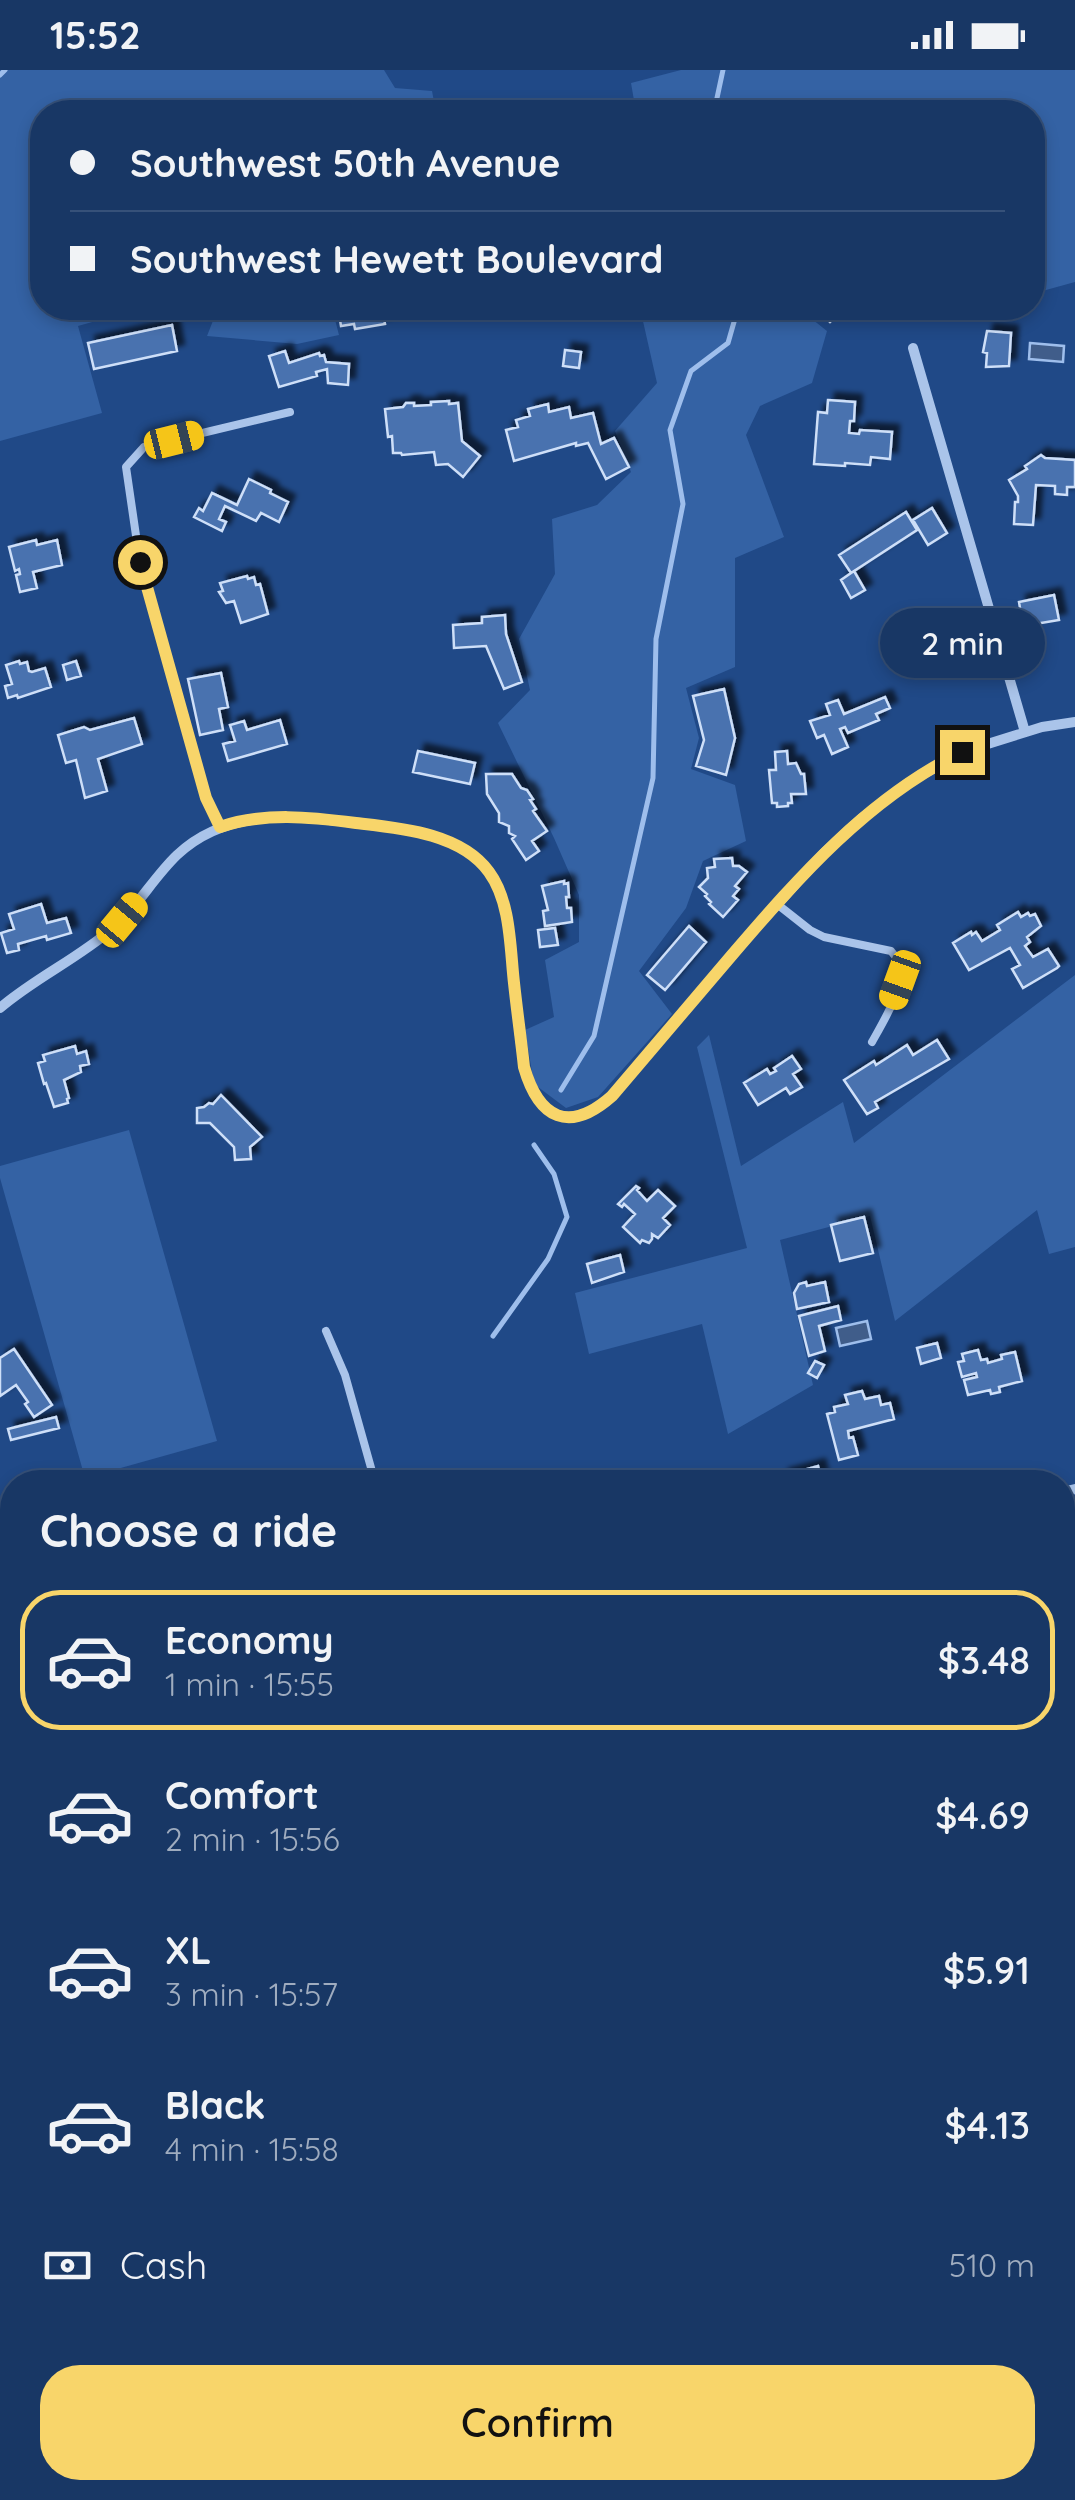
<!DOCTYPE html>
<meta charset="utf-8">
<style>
body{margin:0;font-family:Quicksand,sans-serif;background:#213f6b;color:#f1f3f6;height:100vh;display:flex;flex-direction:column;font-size:38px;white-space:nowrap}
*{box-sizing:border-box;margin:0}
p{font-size:32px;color:#9facbf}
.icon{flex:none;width:55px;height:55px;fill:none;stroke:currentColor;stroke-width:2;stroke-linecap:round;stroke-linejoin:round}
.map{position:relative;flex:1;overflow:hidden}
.side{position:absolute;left:0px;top:1400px;width:1075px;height:1030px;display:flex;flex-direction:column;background:#183765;border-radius:40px 40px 0 0;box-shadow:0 5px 15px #0003,0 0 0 2px #365179}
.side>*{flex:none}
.banner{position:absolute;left:30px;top:30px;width:1015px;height:220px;border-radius:40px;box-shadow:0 5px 15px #0003,0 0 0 2px #365179;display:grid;align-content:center;height:220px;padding:0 40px;background:#183765}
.end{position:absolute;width:45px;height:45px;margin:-22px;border:12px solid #f8d56a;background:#111;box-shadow:0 0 0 5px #111}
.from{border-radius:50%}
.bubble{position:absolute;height:70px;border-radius:35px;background:#183765;box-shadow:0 5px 15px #0003,0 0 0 2px #365179;font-size:32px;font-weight:600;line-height:70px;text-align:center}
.car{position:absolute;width:30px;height:60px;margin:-30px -15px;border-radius:12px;box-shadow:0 0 8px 2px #0007;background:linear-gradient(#f5c518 24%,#345 0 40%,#f5c518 0 76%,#345 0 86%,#f5c518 0)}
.banner b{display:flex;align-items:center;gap:35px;height:95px;font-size:38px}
.banner b+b{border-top:2px solid #365179}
.banner i{width:25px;height:25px;background:#f1f3f6}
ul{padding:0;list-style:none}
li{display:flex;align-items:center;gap:30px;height:140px;margin:0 20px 15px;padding:0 20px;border:5px solid transparent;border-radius:40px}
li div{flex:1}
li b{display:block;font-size:38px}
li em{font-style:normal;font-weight:600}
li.active{border-color:#f8d56a}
li>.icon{width:90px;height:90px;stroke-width:1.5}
h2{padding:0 40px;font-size:45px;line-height:120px}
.pay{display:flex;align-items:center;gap:25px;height:110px;padding:0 40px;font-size:38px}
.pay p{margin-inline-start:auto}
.primary-button{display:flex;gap:20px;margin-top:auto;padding:20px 40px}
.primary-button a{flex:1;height:115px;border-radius:40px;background:#f8d56a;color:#111;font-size:40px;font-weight:600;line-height:115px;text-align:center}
.status{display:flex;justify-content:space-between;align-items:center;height:70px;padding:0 50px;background:#183765;direction:ltr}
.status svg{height:28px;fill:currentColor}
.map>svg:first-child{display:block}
</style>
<div class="status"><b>15:52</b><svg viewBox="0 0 49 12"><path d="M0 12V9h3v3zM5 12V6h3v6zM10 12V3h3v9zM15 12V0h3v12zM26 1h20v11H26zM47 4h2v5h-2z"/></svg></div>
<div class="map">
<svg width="1075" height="2430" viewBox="0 0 1075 2430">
<defs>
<filter id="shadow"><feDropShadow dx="7" dy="-7" stdDeviation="2.5" flood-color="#0009"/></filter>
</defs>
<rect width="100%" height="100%" fill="#204987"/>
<path fill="#3462a4" d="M0 0H384L395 18 432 21 436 42H42V238H142L78 256 102 343 0 371Z
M681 0H1075V212L1035 223 1033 213 1032 42H636L631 13Z
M218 238H332L339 265 297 274 207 266Z
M640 238H798L827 261 812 313 760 336 746 365 784 467 735 488V597L686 618 699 668 691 699 735 715 746 771 703 791 686 838 639 901 672 944 598 1027 566 1038 534 1014 525 960 554 947 545 890 579 872V825L554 768 498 653 530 620 519 569 555 504 552 449 597 435 631 402 615 361 657 313Z
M1075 905V1177L1049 1184 1037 1140 895 1251 870 1146 780 1170 813 1315 728 1364 702 1254 589 1284 575 1223 747 1178 697 977 709 965 741 1096 843 1032 854 1073Z
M129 1060 217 1371 85 1408 0 1108V1096Z
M4 1812 12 1825V1991L0 1965V1814Z
M1063 2109 1075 2142V2430H770L795 2418H1062Z
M12 2372V2418H127L124 2430H0V2391Z"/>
<path fill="#405d8a" stroke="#9ebeec" stroke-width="2.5" d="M1030 273 1064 276 1063 292 1029 289Z
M867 1251 871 1269 840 1276 836 1258Z"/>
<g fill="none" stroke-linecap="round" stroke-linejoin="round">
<path stroke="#9ebeec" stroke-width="5" d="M0 5 5 0
M714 42 723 0
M561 1020 594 966 653 708 656 569 683 434 670 360 691 301 728 273 738 238
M493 1266 548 1189 567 1147 554 1104 534 1075"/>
</g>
<path fill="#4972af" stroke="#cedff8" stroke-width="2.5" filter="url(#shadow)" d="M338 238H382L385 254 355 259 354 254 341 256Z
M816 238H845L830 252Z
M172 255 177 281 94 299 88 273Z
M987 261 1011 263 1009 296 986 297 987 283 983 282Z
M565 280 581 282 579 298 563 296Z
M285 281 289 293 319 283 320 286 324 285 326 292 349 294 348 315 328 313 327 299 316 302 317 306 279 317 269 286Z
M828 330 855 332 854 351H850L849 363 859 364 860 360 892 362 890 389 871 387 870 395 845 393V396L814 394 818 342 827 343Z
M449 331V334L458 333 462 371 480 386 463 407 448 394 436 395 434 382 402 385 401 383H393L392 366 388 367 385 339 403 337 406 333H414V336L431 335V332Z
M548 334 549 342 569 337 571 348 593 343 601 374 614 368 629 397 606 409 588 373 576 376V373L514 391 506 360 518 357 516 350 530 346 528 339Z
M1041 385 1045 388 1075 390V417H1067V425L1055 424V416L1036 415 1033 455 1014 454 1015 432H1018V426L1009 410 1027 399 1025 396Z
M249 409 271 420 270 423 288 432 279 452 261 443 256 451 225 436 219 449 226 452 222 461 194 447 199 438 203 441 212 423 237 435Z
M932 438 947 463 928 475 913 450Z
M906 442 917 460 851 503 839 485Z
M36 470 37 475 57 470 62 495 33 502 37 518 20 522 16 505 20 504 19 499 15 501 9 477Z
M854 501 865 520 851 528 841 510Z
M247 506 248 509 254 507 256 515 260 514 268 544 241 553 234 531 226 533 219 522 223 521 220 513Z
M1054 525 1059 550 1023 556 1019 532Z
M505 545 506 564 522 612 504 619 486 576 454 578 453 555 482 553V547Z
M19 591 20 594 27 592 29 601 32 602 45 598 51 617 18 628 17 625 8 628 5 616 12 614 6 595Z
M76 591 81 606 67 610 63 595Z
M221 603 228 637 219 639 223 660 200 665 188 609Z
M724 619 735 668 726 705 696 696 704 670 693 626Z
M885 627 890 638 876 644 879 650 848 663 845 657 840 659 848 677 832 684 824 665 817 668 810 651 830 645 826 634 838 630 844 644Z
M134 648 142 674 98 689 107 721 85 728 76 690 66 693 58 665 84 657 90 660Z
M280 650 287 674 228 691 223 674 235 671 230 655 244 651 247 660Z
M418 681 475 693 470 714 413 702Z
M787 681 788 694 796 693 801 704H804L806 724H791L792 733H788V736L777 737V733H772L769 700H776L775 682Z
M486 704H512L521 718 527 720 533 729 530 730 536 739 533 741 547 761 532 771 539 781 526 790 512 769 515 766 509 763V756L499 752V743L487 724Z
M732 788 733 796H739L747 802 735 816 739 819 733 826 738 830 723 847 709 834 711 832 705 826 707 824 699 817 708 808 707 798 715 797 714 789Z
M564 811V814L568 813 569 827H566L567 838H571L572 852 545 856 543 841 548 840 542 816Z
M41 834 47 853 66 848 71 863 47 870 46 866 18 874 19 880 7 883 1 863 14 859 9 844Z
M1018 842 1021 847 1028 843 1030 846 1035 844 1041 856 1027 867 1030 872 1025 876 1033 887 1048 879 1059 896 1057 898 1023 918 1012 899 1020 895 1010 878 969 900 953 873 971 862 972 865 976 862 982 871 1000 860 997 855Z
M689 856 706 872 665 920 647 905Z
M555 858 558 875 540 877 538 860Z
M937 970 949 989 875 1032 878 1038 867 1044 844 1010 874 991 876 995 907 975 913 985Z
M75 976 77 984 86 981 89 994 80 996 81 1002 64 1010 69 1028 67 1029 68 1033 54 1037 46 1013 44 1014 38 993 45 991 43 985Z
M792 986 801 999 793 1004 802 1017 790 1024 786 1018 758 1035 744 1013 767 999 770 1004 776 1001 774 998Z
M221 1025 262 1067 250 1077 251 1089 235 1090 234 1077 210 1053H197V1038L204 1037 209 1033 213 1034Z
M636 1116 639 1118 637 1120 647 1131 658 1120 675 1136 663 1148 670 1155 658 1168 652 1164V1169L649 1173 642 1170 640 1173 623 1157 635 1144 624 1134 622 1137 618 1134Z
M864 1147 873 1183 840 1191 831 1155Z
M620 1185 624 1202 592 1213 587 1194Z
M806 1212 807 1216 825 1212 829 1232 797 1239 794 1223 799 1214Z
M838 1236 841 1250 819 1256 825 1281 809 1286 799 1246Z
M937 1273 941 1288 921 1294 917 1278Z
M14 1279 52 1335 34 1347 25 1334 28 1332 16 1315 0 1326V1288Z
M978 1280 981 1290 987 1289 988 1293 1002 1289 1001 1285 1015 1282 1022 1311 999 1317 1000 1322 991 1324 990 1320 968 1325 964 1310 977 1307 976 1303 962 1307 958 1292 964 1291 962 1284Z
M815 1291 824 1295 817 1308 808 1303Z
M862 1321 865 1329 879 1326 881 1335 890 1333 894 1349 848 1361 849 1368 853 1367 858 1385 839 1390 827 1344 835 1342 834 1337 848 1334 845 1325Z
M56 1347 59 1358 11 1370 8 1359Z
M818 1396 822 1412H775L784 1409 782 1406Z
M1062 1901 1075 1905V1948L1062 1944Z
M0 2015 5 2023 1 2025 10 2040 0 2046Z
M12 2123V2144L0 2147V2126Z
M7 2248 12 2253V2327L10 2330 0 2322V2284L7 2276 0 2271V2257Z
M294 2418H323L319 2428Z
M419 2418H449L441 2430H436Z
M503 2418 533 2426 532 2430H500Z
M713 2418H754L720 2430 718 2426H716Z"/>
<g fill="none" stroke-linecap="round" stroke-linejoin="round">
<path stroke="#aac4ea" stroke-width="8" d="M140 493 126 397 144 377 290 342
M777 834 810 860 824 867 891 881C895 886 898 889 900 895 906 915 882 954 872 972
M326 1261 345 1305 375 1412"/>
<path stroke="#aac4ea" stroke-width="10" d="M913 278 1025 662
M140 493 206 728 220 757
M0 938C35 908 77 889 112 859 137 838 153 808 177 785 233 732 312 748 380 756 417 760 467 770 490 803 511 833 510 878 514 913 517 941 520 969 524 997 539 1049 570 1064 612 1026L759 854 825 782 862 748 908 713 962 682 1042 657 1075 652
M1062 1422 1075 1419
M0 1786 12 1781
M0 2210 6 2203 12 2200
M566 2418 567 2430
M205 2430 209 2418
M353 2430 361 2418"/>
<path stroke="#d5e3f8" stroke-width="20" d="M0 1736 12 1734
M1062 1814 1075 1824"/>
</g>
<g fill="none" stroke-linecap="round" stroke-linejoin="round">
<path stroke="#f8d56a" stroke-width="12" d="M140 492 206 728 220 757C264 742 311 747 356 753 400 758 461 763 489 802 511 832 510 878 514 913 517 941 521 969 524 997 539 1049 569 1064 612 1026 652 979 692 932 732 885 799 807 868 728 962 682"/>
</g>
</svg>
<i class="end from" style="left:140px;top:492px"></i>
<i class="end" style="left:962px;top:682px"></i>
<div class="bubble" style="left:880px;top:538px;width:165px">2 min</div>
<i class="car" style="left:174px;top:370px;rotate:76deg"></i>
<i class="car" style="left:122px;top:850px;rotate:40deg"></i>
<i class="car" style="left:900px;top:910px;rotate:200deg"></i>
<div class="banner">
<b><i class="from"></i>Southwest 50th Avenue</b>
<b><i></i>Southwest Hewett Boulevard</b>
</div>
<section class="side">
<h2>Choose a ride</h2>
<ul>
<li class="active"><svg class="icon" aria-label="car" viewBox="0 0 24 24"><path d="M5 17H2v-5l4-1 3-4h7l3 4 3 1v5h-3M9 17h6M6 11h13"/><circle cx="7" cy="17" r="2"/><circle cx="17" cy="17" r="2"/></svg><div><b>Economy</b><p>1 min · 15:55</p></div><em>$3.48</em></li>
<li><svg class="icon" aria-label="car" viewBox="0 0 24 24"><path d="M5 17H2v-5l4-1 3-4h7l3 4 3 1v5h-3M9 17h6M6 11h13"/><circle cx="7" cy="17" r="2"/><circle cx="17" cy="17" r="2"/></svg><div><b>Comfort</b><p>2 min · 15:56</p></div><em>$4.69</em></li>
<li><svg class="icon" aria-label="car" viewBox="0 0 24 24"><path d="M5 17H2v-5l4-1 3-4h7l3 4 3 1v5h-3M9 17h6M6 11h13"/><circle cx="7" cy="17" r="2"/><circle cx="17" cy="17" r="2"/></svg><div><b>XL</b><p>3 min · 15:57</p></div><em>$5.91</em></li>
<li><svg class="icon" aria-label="car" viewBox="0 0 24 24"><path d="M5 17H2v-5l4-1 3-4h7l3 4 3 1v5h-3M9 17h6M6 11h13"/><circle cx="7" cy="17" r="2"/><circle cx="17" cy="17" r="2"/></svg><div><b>Black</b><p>4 min · 15:58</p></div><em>$4.13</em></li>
</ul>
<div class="pay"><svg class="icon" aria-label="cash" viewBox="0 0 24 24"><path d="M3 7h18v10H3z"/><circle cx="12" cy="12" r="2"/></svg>Cash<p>510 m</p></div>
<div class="primary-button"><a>Confirm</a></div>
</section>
</div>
